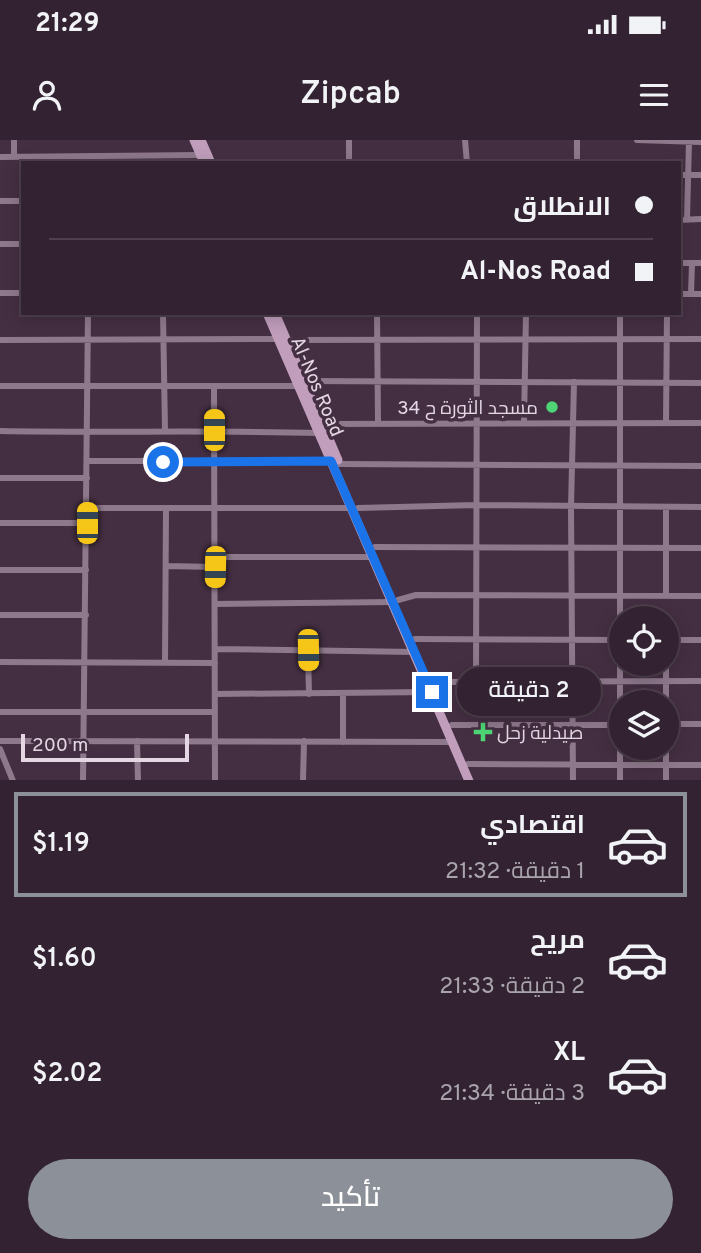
<!DOCTYPE html>
<html lang="ar">
<meta charset="utf-8">
<style>
body{margin:0;font-family:Overpass,Cairo,sans-serif;background:#3b2b3a;color:#f1f3f6;direction:rtl;height:100vh;display:flex;flex-direction:column;font-size:26px;white-space:nowrap}
*{box-sizing:border-box;margin:0}
p{font-size:23px;color:#a9a4ac}
.icon{flex:none;width:38px;height:38px;fill:none;stroke:currentColor;stroke-width:2;stroke-linecap:round;stroke-linejoin:round}
.map{position:relative;height:640px;overflow:hidden;direction:ltr}
.side{display:flex;flex-direction:column;background:#332332;flex:1}
.side>*{flex:none}
.banner{position:absolute;left:21px;top:21px;width:660px;height:154px;border-radius:0px;box-shadow:0 4px 18px #0003,0 0 0 2px #4e404d;direction:rtl;display:grid;align-content:center;height:154px;padding:0 28px;background:#332332}
.buttons{position:absolute;left:609px;top:466px;display:grid;gap:14px}
.buttons a{display:grid;place-items:center;width:70px;height:70px;border-radius:50%;background:#332332;box-shadow:0 4px 18px #0003,0 0 0 2px #4e404d;font-size:35px}
.scale{position:absolute;left:21px;bottom:18px;width:168px;box-sizing:border-box;padding-left:7px;border:4px solid #e4d6e2;border-top:0;font-size:19px;line-height:24px;white-space:nowrap;color:#e4d6e2;-webkit-text-stroke:5px #442f42;paint-order:stroke}
.end{position:absolute;width:32px;height:32px;margin:-16px;border:9px solid #1a73e8;background:#fff;box-shadow:0 0 0 4px #fff}
.from{border-radius:50%}
.bubble{position:absolute;height:49px;border-radius:24px;background:#332332;box-shadow:0 4px 18px #0003,0 0 0 2px #4e404d;font-size:23px;font-weight:600;line-height:49px;text-align:center;direction:rtl}
.car{position:absolute;width:21px;height:42px;margin:-21px -10px;border-radius:9px;box-shadow:0 0 5px 2px #0007;background:linear-gradient(#f5c518 24%,#345 0 40%,#f5c518 0 76%,#345 0 86%,#f5c518 0)}
.banner b{display:flex;align-items:center;gap:24px;height:66px;font-size:26px}
.banner b+b{border-top:2px solid #4e404d}
.banner i{width:18px;height:18px;background:#f1f3f6}
ul{padding:12px 0 0;list-style:none}
li{display:flex;align-items:center;gap:21px;height:105px;margin:0 14px 10px;padding:0 14px;border:4px solid transparent;border-radius:0px}
li div{flex:1}
li b{display:block;font-size:26px}
li em{font-style:normal;font-weight:600}
li.current{border-color:#8c9099}
li>.icon{width:63px;height:63px;stroke-width:1.5}
.primary-button{display:flex;gap:14px;margin-top:auto;padding:14px 28px}
.primary-button a{flex:1;height:80px;border-radius:42px;background:#8c9099;color:#fff;font-size:28px;font-weight:600;line-height:80px;text-align:center}
.status{display:flex;justify-content:space-between;align-items:center;height:49px;padding:0 35px;background:#332332;direction:ltr}
.status svg{height:19px;fill:currentColor}
header{display:flex;justify-content:space-between;align-items:center;height:91px;padding:0 28px;background:#332332;font-size:32px;font-weight:600}
.map>svg:first-child{display:block}
</style>
<div class="status"><b>21:29</b><svg viewBox="0 0 49 12"><path d="M0 12V9h3v3zM5 12V6h3v6zM10 12V3h3v9zM15 12V0h3v12zM26 1h20v11H26zM47 4h2v5h-2z"/></svg></div>
<header><svg class="icon" aria-label="menu" viewBox="0 0 24 24"><path d="M4 6h16M4 12h16M4 18h16"/></svg>Zipcab<svg class="icon" aria-label="person" viewBox="0 0 24 24"><circle cx="12" cy="8" r="4"/><path d="M4 21q1-7 8-7t8 7"/></svg></header>
<div class="map">
<svg width="701" height="641" viewBox="0 0 701 641">
<rect width="100%" height="100%" fill="#442f42"/>
<g fill="none" stroke-linecap="round" stroke-linejoin="round">
<path stroke="#8e798c" stroke-width="6" d="M349 0V23
M465 0 467 23
M577 0V23
M637 0 701 2
M0 17 201 15
M14 17V0
M679 35H701
M0 61H23
M687 79 689 1
M679 80 701 79
M0 104H23
M679 123H701
M0 153H23
M679 154H701
M691 154 692 123
M163 173 165 291
M377 173 378 282
M620 173V641
M0 200 279 199
M286 200 701 199
M303 241 701 243
M0 246H298
M214 247 215 641
M524 282 526 173
M666 282 667 173
M322 284 701 283
M0 291C106 293 212 290 319 293
M88 321H331
M339 324 701 326
M0 338H87
M87 368H352
M358 368 476 365 701 367
M0 383H87
M375 407 701 408
M215 417H373
M166 426 215 427
M0 430H86
M666 456V367
M398 460 416 455 701 456
M215 464 393 462
M0 475H86
M415 499 621 500
M667 500H701
M215 509 415 512
M308 510 309 554
M0 522 215 523
M165 523 166 369
M476 541 477 173
M433 542 701 541
M215 554 432 552
M666 562V523
M0 572H215
M667 584H701
M452 585H621
M0 601 452 602
M137 601 138 641
M343 602V554
M666 607V641
M0 609 13 641
M468 624 701 625
M83 641 88 173
M303 641 304 601
M573 641 571 367 574 242"/>
<path stroke="#c09ebc" stroke-width="9" d="M194 0 204 23
M201 0 211 23
M267 173 469 641
M275 173 338 320"/>
</g>
<g fill="none" stroke-linecap="round" stroke-linejoin="round">
<path stroke="#1a73e8" stroke-width="9" d="M163 322 331 321 432 552"/>
</g>
<g fill="#4ed676" stroke="#442f42" stroke-width="2.5">
<circle cx="552" cy="267" r="7"/>
<path d="M479.5 581.5h7v7h7v7h-7v7h-7v-7h-7v-7h7z"/>
</g>
<g text-anchor="middle" stroke-width="7" stroke-linejoin="round" paint-order="stroke">
<g font-size="19" fill="#e4d6e2" stroke="#442f42">
<text transform="translate(318 246) rotate(67)" y="7">Al-Nos Road</text>
</g>
<g font-size="19" fill="#e4d6e2" stroke="#442f42" text-anchor="end">
<text x="538" y="274">مسجد الثورة ح 34</text>
<text x="497" y="599" text-anchor="start">صيدلية زحل</text>
</g>
</g>
</svg>
<div class="buttons">
<a><svg class="icon" aria-label="locate" viewBox="0 0 24 24"><circle cx="12" cy="12" r="6"/><path d="M12 2v4M12 18v4M2 12h4M18 12h4"/></svg></a>
<a><svg class="icon" aria-label="layers" viewBox="0 0 24 24"><path d="M12 4l9 5-9 5-9-5zM3 14l9 5 9-5"/></svg></a>
</div>
<div class="scale">200 m</div>
<i class="end from" style="left:163px;top:322px"></i>
<i class="end" style="left:432px;top:552px"></i>
<div class="bubble" style="left:457px;top:527px;width:144px">2 دقيقة</div>
<i class="car" style="left:214px;top:290px;rotate:0deg"></i>
<i class="car" style="left:87px;top:383px;rotate:0deg"></i>
<i class="car" style="left:215px;top:427px;rotate:181deg"></i>
<i class="car" style="left:308px;top:510px;rotate:179deg"></i>
<div class="banner">
<b><i class="from"></i>الانطلاق</b>
<b><i></i>Al-Nos Road</b>
</div>
</div>
<section class="side">
<ul>
<li class="current"><svg class="icon" aria-label="car" viewBox="0 0 24 24"><path d="M5 17H2v-5l4-1 3-4h7l3 4 3 1v5h-3M9 17h6M6 11h13"/><circle cx="7" cy="17" r="2"/><circle cx="17" cy="17" r="2"/></svg><div><b>اقتصادي</b><p>1 دقيقة · 21:32</p></div><em>$1.19</em></li>
<li><svg class="icon" aria-label="car" viewBox="0 0 24 24"><path d="M5 17H2v-5l4-1 3-4h7l3 4 3 1v5h-3M9 17h6M6 11h13"/><circle cx="7" cy="17" r="2"/><circle cx="17" cy="17" r="2"/></svg><div><b>مريح</b><p>2 دقيقة · 21:33</p></div><em>$1.60</em></li>
<li><svg class="icon" aria-label="car" viewBox="0 0 24 24"><path d="M5 17H2v-5l4-1 3-4h7l3 4 3 1v5h-3M9 17h6M6 11h13"/><circle cx="7" cy="17" r="2"/><circle cx="17" cy="17" r="2"/></svg><div><b>XL</b><p>3 دقيقة · 21:34</p></div><em>$2.02</em></li>
</ul>
<div class="primary-button"><a>تأكيد</a></div>
</section>
